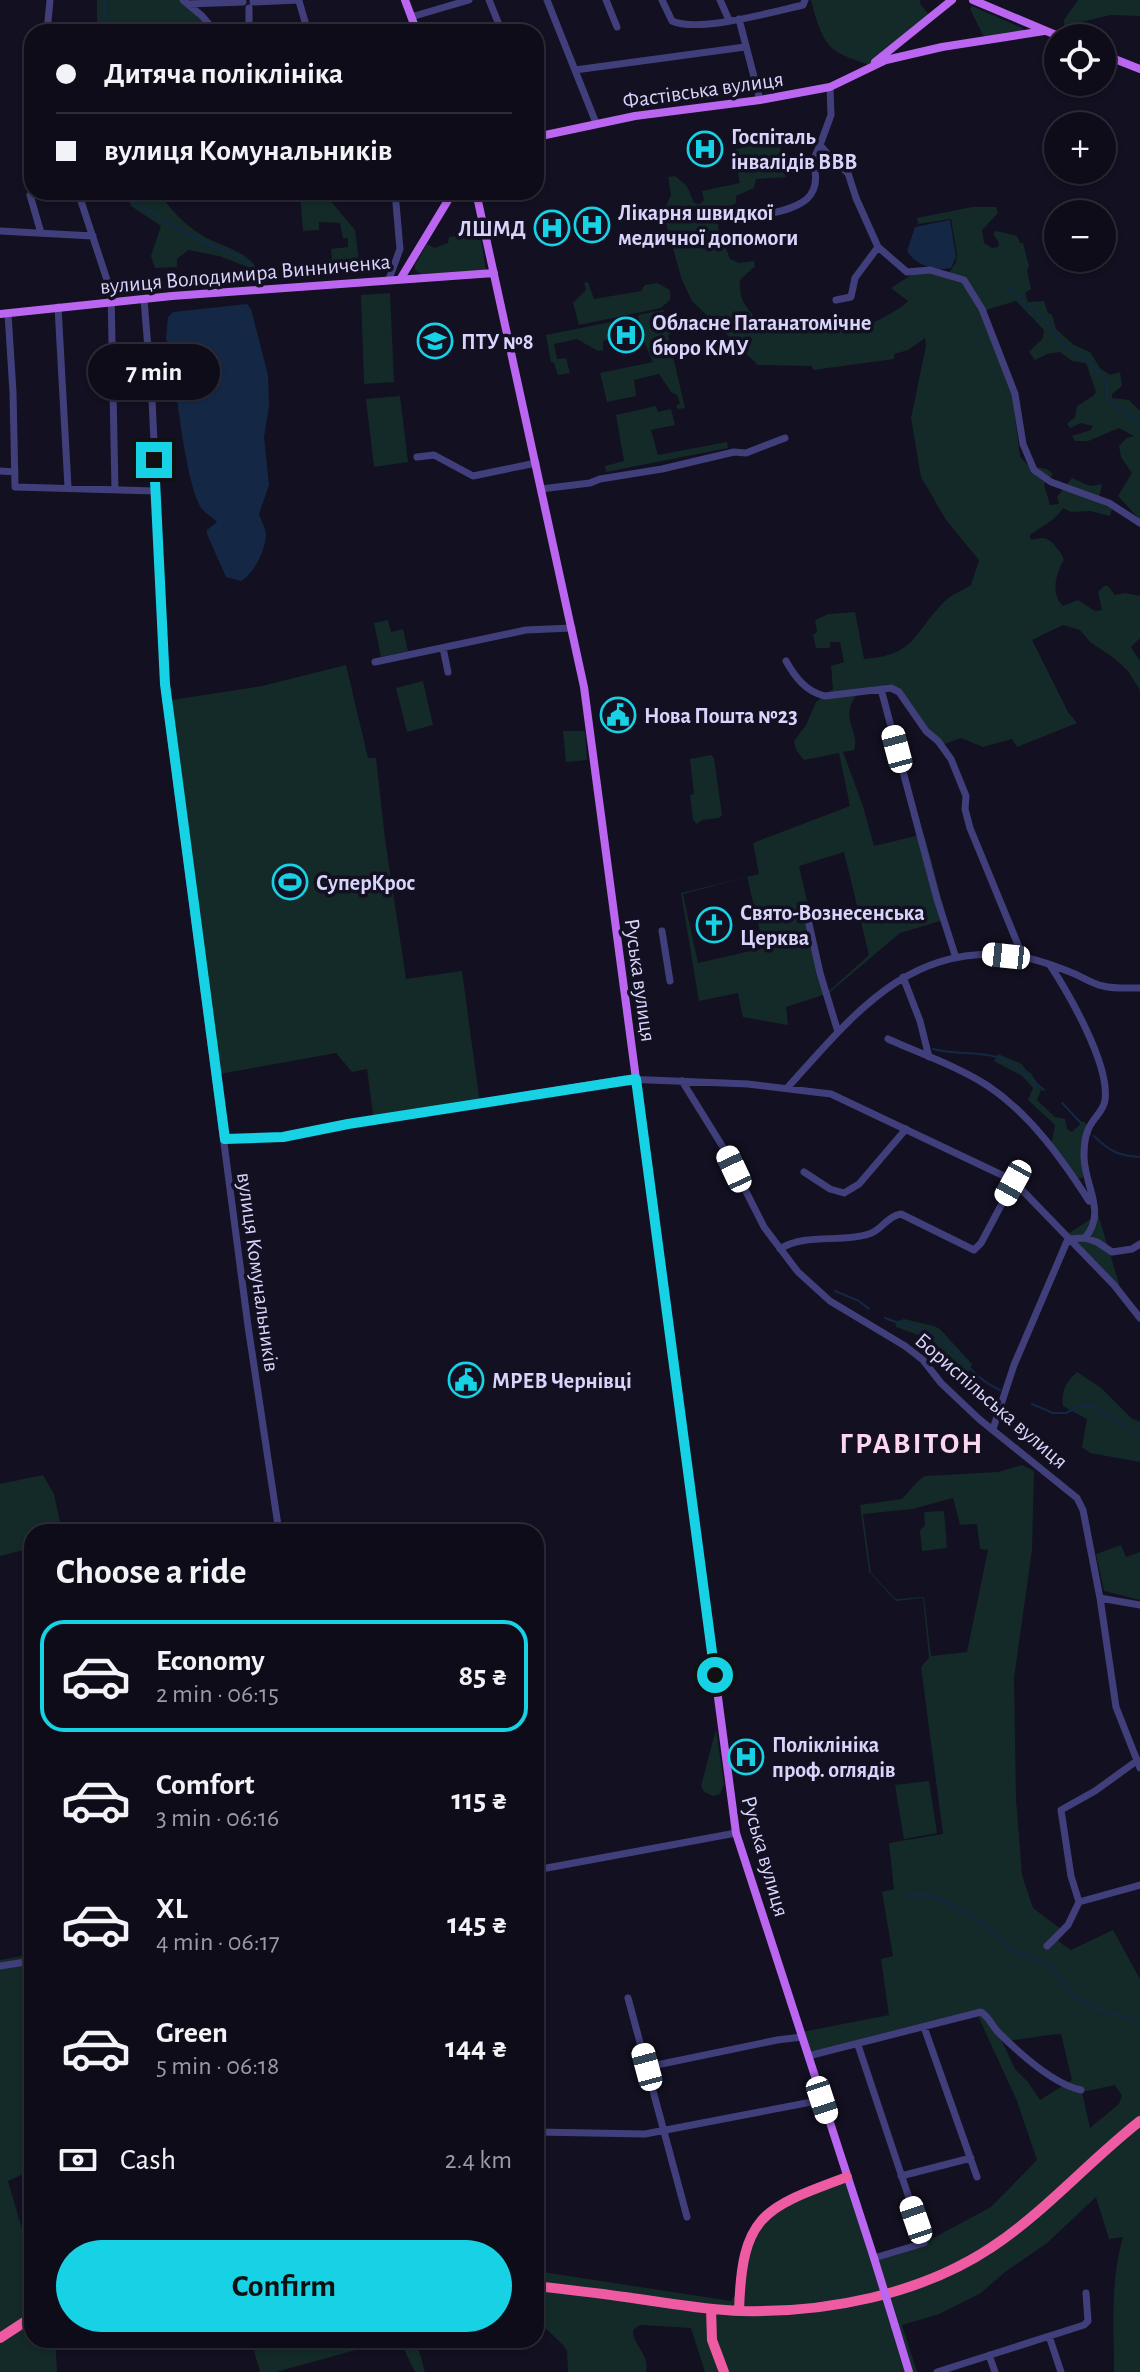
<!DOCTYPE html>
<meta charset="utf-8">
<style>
body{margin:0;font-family:"Alegreya Sans",sans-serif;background:#171522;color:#f1f3f6;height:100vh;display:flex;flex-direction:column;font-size:30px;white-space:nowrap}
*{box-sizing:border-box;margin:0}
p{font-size:26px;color:#9b9ba2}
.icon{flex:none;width:44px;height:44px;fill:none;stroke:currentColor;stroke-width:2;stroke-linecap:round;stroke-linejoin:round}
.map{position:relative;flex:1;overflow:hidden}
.details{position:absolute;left:24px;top:1524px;width:520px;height:824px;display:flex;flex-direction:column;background:#0e0c19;border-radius:24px;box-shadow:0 2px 6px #0004,0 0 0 2px #2e2c38}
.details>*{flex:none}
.hud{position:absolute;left:24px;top:24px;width:520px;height:176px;border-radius:24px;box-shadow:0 2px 6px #0004,0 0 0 2px #2e2c38;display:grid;align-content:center;height:176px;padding:0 32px;background:#0e0c19}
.fabs{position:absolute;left:1044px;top:24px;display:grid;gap:16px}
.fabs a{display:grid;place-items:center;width:72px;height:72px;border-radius:50%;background:#0e0c19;box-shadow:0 2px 6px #0004,0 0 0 2px #2e2c38;font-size:40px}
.end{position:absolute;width:36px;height:36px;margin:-18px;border:10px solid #17d1e4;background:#111;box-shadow:0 0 0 4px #111}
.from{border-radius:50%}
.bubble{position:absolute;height:56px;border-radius:28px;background:#0e0c19;box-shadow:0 2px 6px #0004,0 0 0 2px #2e2c38;font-size:26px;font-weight:700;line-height:56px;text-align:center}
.car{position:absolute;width:24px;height:48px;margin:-24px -12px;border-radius:10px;box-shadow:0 0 6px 2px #0007;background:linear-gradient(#fff 24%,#345 0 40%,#fff 0 76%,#345 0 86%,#fff 0)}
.hud b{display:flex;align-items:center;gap:28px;height:76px;font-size:30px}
.hud b+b{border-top:2px solid #2e2c38}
.hud i{width:20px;height:20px;background:#f1f3f6}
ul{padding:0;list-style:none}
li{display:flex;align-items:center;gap:24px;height:112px;margin:0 16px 12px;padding:0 16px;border:4px solid transparent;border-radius:24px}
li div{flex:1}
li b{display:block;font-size:30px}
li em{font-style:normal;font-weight:700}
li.current{border-color:#17d1e4}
li>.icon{width:72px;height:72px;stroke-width:1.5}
h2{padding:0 32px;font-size:36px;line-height:96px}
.pay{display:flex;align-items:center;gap:20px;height:88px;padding:0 32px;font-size:30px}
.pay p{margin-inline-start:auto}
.cta{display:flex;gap:16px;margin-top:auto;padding:16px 32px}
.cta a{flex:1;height:92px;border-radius:48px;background:#17d1e4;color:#111;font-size:32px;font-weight:700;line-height:92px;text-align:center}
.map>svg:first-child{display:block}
</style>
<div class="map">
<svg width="1140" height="2372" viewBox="0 0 1140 2372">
<rect width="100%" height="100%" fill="#131021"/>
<path fill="#132a29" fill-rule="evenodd" d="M97 0H181L213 32H97Z
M811 0H920V4L930 16 871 66C860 61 846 58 836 51 821 42 815 15 811 0Z
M1078 0H1140V16L1111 15 1064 26V20Z
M972 6 1022 28 1023 31 984 37 970 9Z
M750 134 760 137H781L780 167 786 169V177L756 179 754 188 736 196V203L716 214 719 231 730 259 739 263 754 261 755 266 740 280C738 300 748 312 763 324L844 322 848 333C866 326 897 313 908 301L891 288 917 271 947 276 956 262 957 254 951 219 918 224 917 218 972 207H996L998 213 982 230 984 243 992 248 998 247 999 243 993 234 996 231 1017 236 1020 243H1023L1029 266 1027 270 1031 289 1025 293 1028 302 1044 301 1048 313 1052 315 1056 329 1074 345 1090 352 1100 368 1110 375 1120 372 1122 386 1112 394V398L1129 400 1140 411V520L1118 496 1132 473 1121 457 1119 446 1127 438 1134 436 1119 428 1088 441H1075L1072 436 1091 430 1093 426 1081 423 1070 428 1067 424 1075 417 1077 406 1093 396 1096 392 1086 363 1072 361 1060 352 1047 354 1035 360 1029 352 1043 338 1044 330 1016 301 989 309 981 316 1012 393 1020 457 1029 466 1047 469 1053 474 1044 484 1050 505 1059 504 1057 497 1072 478 1090 486 1102 484 1099 499 1102 504 1112 509 1110 516 1090 511 1071 512 1063 508C1054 522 1043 525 1030 535V539C1034 540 1038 538 1043 538 1051 538 1062 553 1064 560 1056 573 1050 594 1063 606L1078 600 1095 611 1102 610 1098 592 1104 586H1108L1115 595 1125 593 1140 596V638L1131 647 1140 661V690L1128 671 1114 658 1090 642 1080 630 1063 625 1032 640 1068 712 1077 723 1017 747 1012 739 983 747 961 738 939 746C923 734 917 720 906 704 901 696 893 693 889 684L860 689C857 694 851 702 850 708 846 723 859 735 854 750L843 752 863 806 874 846 924 834 947 919 900 933 829 993 786 1007 788 1025 743 1017 738 993 699 1001 681 893 759 874 753 843 850 806 839 753 804 760 796 750 794 741 806 725 816 702 833 689 831 666 844 662 840 642H830V648H816L813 635 817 632 815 620 829 614 855 612 864 659C916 655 912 635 944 602 952 594 962 591 971 585L979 560 946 520 921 477 911 418 926 346 925 338 908 350 894 354V359L813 370 812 366 758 365 692 301 682 280 663 213 671 195 668 177 675 176 687 186 694 203 700 204 704 200 702 191 740 183 733 150 752 145ZM844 852 869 955 828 992 799 866ZM747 877 764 948 698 963 683 894Z
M125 192H159C171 211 186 226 205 237 221 246 245 251 255 266L253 269 219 256 188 250 177 259V267L155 268 151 256 161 226 131 206Z
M300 192H323L355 230 360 270 322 273 324 263 332 259 331 249 348 247V238H343L340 223 319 222V230L303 231Z
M476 233 477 240H481L486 270 421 274 415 270V265L427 244 435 248 448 243 449 237Z
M588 282 594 299 641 291 645 285 657 283 670 290V300L661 308 579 325 573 303 586 290 584 283Z
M390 293 394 382 364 384 361 295Z
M663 310 676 331 668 335 685 408 678 409 676 406 680 403 677 395 671 392 659 374 634 380 636 396 607 402 600 373 653 362 643 339 638 315Z
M611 322 615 337 603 341V350L598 351 577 339 554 344 557 359 566 358 570 373 558 375 554 363 551 362 546 335Z
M400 396 408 462 374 467 366 399Z
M656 406 658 412 671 409 675 425 651 430 658 455 727 442 728 448 606 472 605 466 624 461 616 415Z
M388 620 391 632 403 629 408 651 381 657 374 623Z
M346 665 368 758H376L385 839 406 979 462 971 480 1104 374 1121 367 1069 352 1072 336 1053 214 1075 165 701 262 686Z
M423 681 433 725 407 732 396 688Z
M563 731H585L587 760 566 762Z
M711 755 714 758 722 815 719 818 702 820 697 824 693 820 690 795 694 794 690 759Z
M998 1054 1022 1064 1026 1070 1031 1073 1041 1090 1037 1100 1055 1117 1065 1119 1067 1129 1072 1132 1083 1121 1091 1128V1136L1084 1134 1083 1178H1077L1051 1146 1055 1125 1028 1100 1033 1088 1022 1076 994 1061Z
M1098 1214 1120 1287 1068 1234Z
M904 1319 934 1326 940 1329 972 1364 969 1372 965 1374 929 1339 896 1327 895 1322Z
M1077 1372 1101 1388 1131 1418 1140 1422V1462L1090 1453 1082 1447 1087 1419 1063 1406C1061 1392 1066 1381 1077 1372Z
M1022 1465 1034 1471 1032 1550 1014 1678 1016 1799 1022 1875 1033 1908 1065 1932 1058 1941 1071 1950 1113 1930 1140 1979V2372H1114C1114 2326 1110 2282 1123 2237L1109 2239 1096 2197 1047 2243 1005 2272 981 2293 939 2314 902 2325 917 2372H705L691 2328 640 2325 633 2330C633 2346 650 2354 646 2372H568L567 2351 564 2346 536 2319V2271L731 2301 735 2295 758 2220 848 2175 876 2258 924 2243 991 2207 1037 2160 1017 2101 978 2016 809 2057 802 2032 889 2015 881 1959 893 1956 882 1892 894 1889 889 1843 943 1834 921 1667 929 1658 923 1598 896 1601 869 1572 860 1505 902 1499 918 1481 925 1476 998 1472ZM953 1498 960 1525 977 1524 980 1549 988 1550 967 1652 931 1656 924 1597 896 1599 871 1573 863 1514 912 1509ZM1061 2034 1072 2080 1040 2100 1028 2082 1015 2069 1002 2041C1022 2040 1040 2035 1061 2034ZM1115 2085 1122 2096 1119 2104 1090 2128 1082 2092Z
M43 1475 54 1494 62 1532H32V1548L0 1556V1484Z
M944 1511 947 1548 922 1551 920 1531 925 1525 924 1512Z
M1121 1545 1126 1557 1140 1552V1600L1104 1591 1096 1554Z
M716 1729 724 1784 720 1794 713 1796 704 1792 701 1786Z
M929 1781 937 1833 904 1839 895 1785Z
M32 1954V2170L8 2181 32 2263V2340H55L57 2372H0V1960Z
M251 2340H416L425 2372H415L402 2345 392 2340 276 2372H260Z"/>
<path fill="#142846" d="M950 220 956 257 951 268C935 272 916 265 907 251L915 227Z
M247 304 251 309 268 375 269 406 264 437 269 485 259 514C261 521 265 526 266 534 266 549 254 574 241 581L226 577 207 534V530L217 522C213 517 207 515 203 510 186 491 175 380 171 350L166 339 168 317 173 312Z"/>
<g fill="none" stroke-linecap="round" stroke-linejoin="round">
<path stroke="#142846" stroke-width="2" d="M105 0 106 32
M131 192 132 201 187 234 243 259 258 271 260 280
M1007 287 1014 291 1026 306 1045 319 1061 344 1085 358 1101 374 1107 383V399L1140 424
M933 1049C954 1055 976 1051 997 1057 1015 1063 1029 1078 1044 1090
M1062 1103 1081 1123
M1094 1136C1109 1151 1119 1156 1140 1157
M835 1291 859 1301 869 1309
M885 1318C903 1326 922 1325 938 1337 961 1354 973 1379 1000 1390
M1032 1404 1053 1413H1066L1079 1406H1093L1140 1436
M906 1896 922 1895 936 1897 980 1921 1011 1950 1050 1965 1074 1997 1094 2008 1140 2022"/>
<path stroke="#413f7b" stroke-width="7" d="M183 0 202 16 216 32
M489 0 502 32
M547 0 596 123
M606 0 617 27
M662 0 672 21C699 33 772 12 803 5L805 0
M720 0 729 20
M299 1 308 32
M253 2 299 0
M188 4 243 2
M249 8V32
M411 17 469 0
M739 19 760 100
M47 32 50 0
M575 70 745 47
M830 87 831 115 820 145 832 159 848 173 856 198 878 247 907 272 930 270 964 280 982 309 1015 394 1023 444 1034 470 1051 482 1109 503 1140 523
M536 117 543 136
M78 192 111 292 115 490
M30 195 41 233
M768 214C800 207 824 199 813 161L820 145
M0 231 93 236
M389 279 400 249 395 192
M144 299 152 399 166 701 248 1326 279 1532
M836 300 851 297 855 278 878 247
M58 307 68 487
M8 314 13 392 15 487 155 491
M417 457 434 455 473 476 536 463
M0 471 15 472
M541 489 590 483 600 479 662 469 734 452 746 453 785 438
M443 648 448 672
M786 661C795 677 806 692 825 696L891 688 899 692 926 731 938 741 951 759 966 796 965 809 970 828 1023 957
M375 662 526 630 572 628
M881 689 937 899 956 958
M807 915 820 973 838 1032
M662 931 670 981
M903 977 920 1021 929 1057
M888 1039C921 1054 957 1066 988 1086 1030 1114 1062 1159 1089 1201
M682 1081 726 1152 764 1227 798 1272 830 1301 905 1346 923 1360 941 1383 979 1419 1077 1498 1083 1510 1100 1598 1116 1707 1140 1768
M788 1087C853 1015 912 938 1022 957 1040 960 1058 967 1075 974 1084 978 1093 984 1103 986 1115 989 1128 988 1140 988
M225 1139 283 1137 348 1124 625 1079 748 1084 831 1094 1006 1177 1024 1192 1114 1285 1140 1318
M804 1172 830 1189 844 1193 859 1184 906 1129
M1085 1238 1097 1242 1112 1252 1132 1249 1140 1244
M780 1249C804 1233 842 1243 869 1234 882 1230 887 1216 901 1214L974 1250 981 1243 1013 1183
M993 1429 1014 1365 1068 1239 1085 1238C1107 1212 1085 1188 1084 1157 1084 1144 1085 1132 1093 1121 1097 1115 1104 1109 1105 1100 1110 1065 1069 994 1050 965
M1100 1598 1140 1605
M536 1870 736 1833
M1079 1902 1071 1876 1061 1810 1095 1791 1138 1760
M1047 1946 1068 1925 1079 1902 1140 1885
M0 1966 32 1961
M628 1998 687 2217
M924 2027 977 2177
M858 2045 924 2243 874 2258
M808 2056 981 2012C989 2017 991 2024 997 2031 1017 2051 1053 2084 1081 2090
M647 2067 777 2040 802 2037
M536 2132 645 2134 822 2100
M901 2176 971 2158
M1049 2336 1061 2372
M989 2355 995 2372
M937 2372 1084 2325 1088 2321 1086 2293"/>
<path stroke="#bb66f0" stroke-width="8" d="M405 0 417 32
M973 0 1063 38
M1102 54 1140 69
M875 62 952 0
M536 137 635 116 760 100 830 87 886 60 942 47 1044 31
M476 192 584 687 736 1833 874 2258
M401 278 453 192
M0 314 172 296 494 273
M895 2326 909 2372"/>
<path stroke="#ef5ba3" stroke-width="10" d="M536 2286C570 2290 605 2294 639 2299 673 2304 707 2310 741 2311 826 2313 920 2295 992 2247 1046 2211 1089 2161 1140 2121
M711 2309 712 2340 724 2372
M739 2311C742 2214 763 2208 847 2177
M0 2338 32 2317"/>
<path stroke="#bb66f0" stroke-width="8" d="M874 2258 895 2326"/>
</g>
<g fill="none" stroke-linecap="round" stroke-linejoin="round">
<path stroke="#17d1e4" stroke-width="10" d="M154 460 165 684 225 1139 283 1137 348 1124 636 1079 715 1675"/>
</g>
<defs>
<g id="hospital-ring" transform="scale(1.8)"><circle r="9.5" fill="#131021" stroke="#17d1e4" stroke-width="1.5"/><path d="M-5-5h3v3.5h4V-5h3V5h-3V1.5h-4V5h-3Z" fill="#17d1e4"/></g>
<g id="university-ring" transform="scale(1.8)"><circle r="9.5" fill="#131021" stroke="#17d1e4" stroke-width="1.5"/><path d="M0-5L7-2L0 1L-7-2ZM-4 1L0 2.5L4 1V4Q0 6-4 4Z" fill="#17d1e4"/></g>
<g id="civic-ring" transform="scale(1.8)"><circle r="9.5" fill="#131021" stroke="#17d1e4" stroke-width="1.5"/><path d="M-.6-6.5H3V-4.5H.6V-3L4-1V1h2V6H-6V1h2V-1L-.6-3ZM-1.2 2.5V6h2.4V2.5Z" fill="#17d1e4"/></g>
<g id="stadium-ring" transform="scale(1.8)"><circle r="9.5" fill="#131021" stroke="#17d1e4" stroke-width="1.5"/><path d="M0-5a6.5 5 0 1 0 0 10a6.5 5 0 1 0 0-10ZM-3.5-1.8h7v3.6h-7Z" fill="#17d1e4"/></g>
<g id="church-ring" transform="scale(1.8)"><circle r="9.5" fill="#131021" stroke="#17d1e4" stroke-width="1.5"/><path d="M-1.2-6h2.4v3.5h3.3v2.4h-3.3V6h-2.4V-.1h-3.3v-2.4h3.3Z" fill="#17d1e4"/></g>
</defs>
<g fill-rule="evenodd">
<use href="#hospital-ring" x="705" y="149"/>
<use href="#hospital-ring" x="592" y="225"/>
<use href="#hospital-ring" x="552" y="228"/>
<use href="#hospital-ring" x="626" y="335"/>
<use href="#university-ring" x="435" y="341"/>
<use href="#civic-ring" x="618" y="715"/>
<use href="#stadium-ring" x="290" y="882"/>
<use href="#church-ring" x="714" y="925"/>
<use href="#civic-ring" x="466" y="1380"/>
<use href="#hospital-ring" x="746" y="1757"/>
</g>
<g text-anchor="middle" stroke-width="7" stroke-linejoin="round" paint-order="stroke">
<g font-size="22" fill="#d8d4fb" stroke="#131021">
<text transform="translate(703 89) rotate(-8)" y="8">Фастівська вулиця</text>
<text transform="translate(245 273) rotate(-5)" y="8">вулиця Володимира Винниченка</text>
<text transform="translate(641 980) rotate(82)" y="8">Руська вулиця</text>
<text transform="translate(259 1272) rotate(82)" y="8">вулиця Комунальників</text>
<text transform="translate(992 1400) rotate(41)" y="8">Бориспільська вулиця</text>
<text transform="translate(766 1856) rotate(74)" y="8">Руська вулиця</text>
</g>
<g font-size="22" font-weight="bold" fill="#d8d4fb" stroke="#131021" text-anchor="start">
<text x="731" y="144">Госпіталь<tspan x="731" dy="25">інвалідів ВВВ</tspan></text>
<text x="618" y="220">Лікарня швидкої<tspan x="618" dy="25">медичної допомоги</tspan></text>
<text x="526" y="236" text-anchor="end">ЛШМД</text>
<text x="652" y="330">Обласне Патанатомічне<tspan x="652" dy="25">бюро КМУ</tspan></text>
<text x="461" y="349">ПТУ №8</text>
<text x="644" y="723">Нова Пошта №23</text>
<text x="316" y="890">СуперКрос</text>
<text x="740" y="920">Свято-Вознесенська<tspan x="740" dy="25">Церква</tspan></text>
<text x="492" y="1388">МРЕВ Чернівці</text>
<text x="772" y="1752">Поліклініка<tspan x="772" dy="25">проф. оглядів</tspan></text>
</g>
<g font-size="30" font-weight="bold" letter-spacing="2" fill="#fbd6ee" stroke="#131021">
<text x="912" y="1453">ГРАВІТОН</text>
</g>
</g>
</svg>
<div class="fabs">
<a><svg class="icon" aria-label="locate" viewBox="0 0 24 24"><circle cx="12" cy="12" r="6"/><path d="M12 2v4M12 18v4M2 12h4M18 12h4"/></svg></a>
<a>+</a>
<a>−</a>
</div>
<i class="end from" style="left:715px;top:1675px"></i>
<i class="end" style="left:154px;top:460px"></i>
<div class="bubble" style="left:88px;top:344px;width:132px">7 min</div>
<i class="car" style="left:897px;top:749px;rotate:345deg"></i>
<i class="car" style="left:1006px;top:956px;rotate:276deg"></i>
<i class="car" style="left:734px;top:1169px;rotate:335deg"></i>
<i class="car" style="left:1013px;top:1183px;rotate:209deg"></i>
<i class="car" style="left:647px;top:2067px;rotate:345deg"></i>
<i class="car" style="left:822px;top:2100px;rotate:162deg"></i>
<i class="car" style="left:916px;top:2220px;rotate:341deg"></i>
<div class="hud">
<b><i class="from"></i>Дитяча поліклініка</b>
<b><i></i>вулиця Комунальників</b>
</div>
<section class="details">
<h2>Choose a ride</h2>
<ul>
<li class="current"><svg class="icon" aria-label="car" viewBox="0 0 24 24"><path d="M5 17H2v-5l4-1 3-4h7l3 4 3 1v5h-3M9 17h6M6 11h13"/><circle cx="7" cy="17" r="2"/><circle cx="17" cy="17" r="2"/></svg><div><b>Economy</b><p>2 min · 06:15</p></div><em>85 ₴</em></li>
<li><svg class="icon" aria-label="car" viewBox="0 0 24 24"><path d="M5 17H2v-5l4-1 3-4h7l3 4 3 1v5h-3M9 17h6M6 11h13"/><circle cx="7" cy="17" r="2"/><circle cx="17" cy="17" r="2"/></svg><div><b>Comfort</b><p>3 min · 06:16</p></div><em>115 ₴</em></li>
<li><svg class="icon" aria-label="car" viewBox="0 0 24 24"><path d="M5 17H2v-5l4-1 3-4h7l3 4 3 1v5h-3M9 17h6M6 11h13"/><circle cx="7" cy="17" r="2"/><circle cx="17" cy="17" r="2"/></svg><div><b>XL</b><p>4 min · 06:17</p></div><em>145 ₴</em></li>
<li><svg class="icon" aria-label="car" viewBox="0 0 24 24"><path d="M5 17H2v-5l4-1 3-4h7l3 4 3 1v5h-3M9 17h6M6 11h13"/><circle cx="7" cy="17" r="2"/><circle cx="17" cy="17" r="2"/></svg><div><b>Green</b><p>5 min · 06:18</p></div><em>144 ₴</em></li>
</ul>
<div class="pay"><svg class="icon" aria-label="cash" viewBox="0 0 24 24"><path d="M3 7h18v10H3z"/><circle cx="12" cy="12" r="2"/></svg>Cash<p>2.4 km</p></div>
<div class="cta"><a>Confirm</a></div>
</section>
</div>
